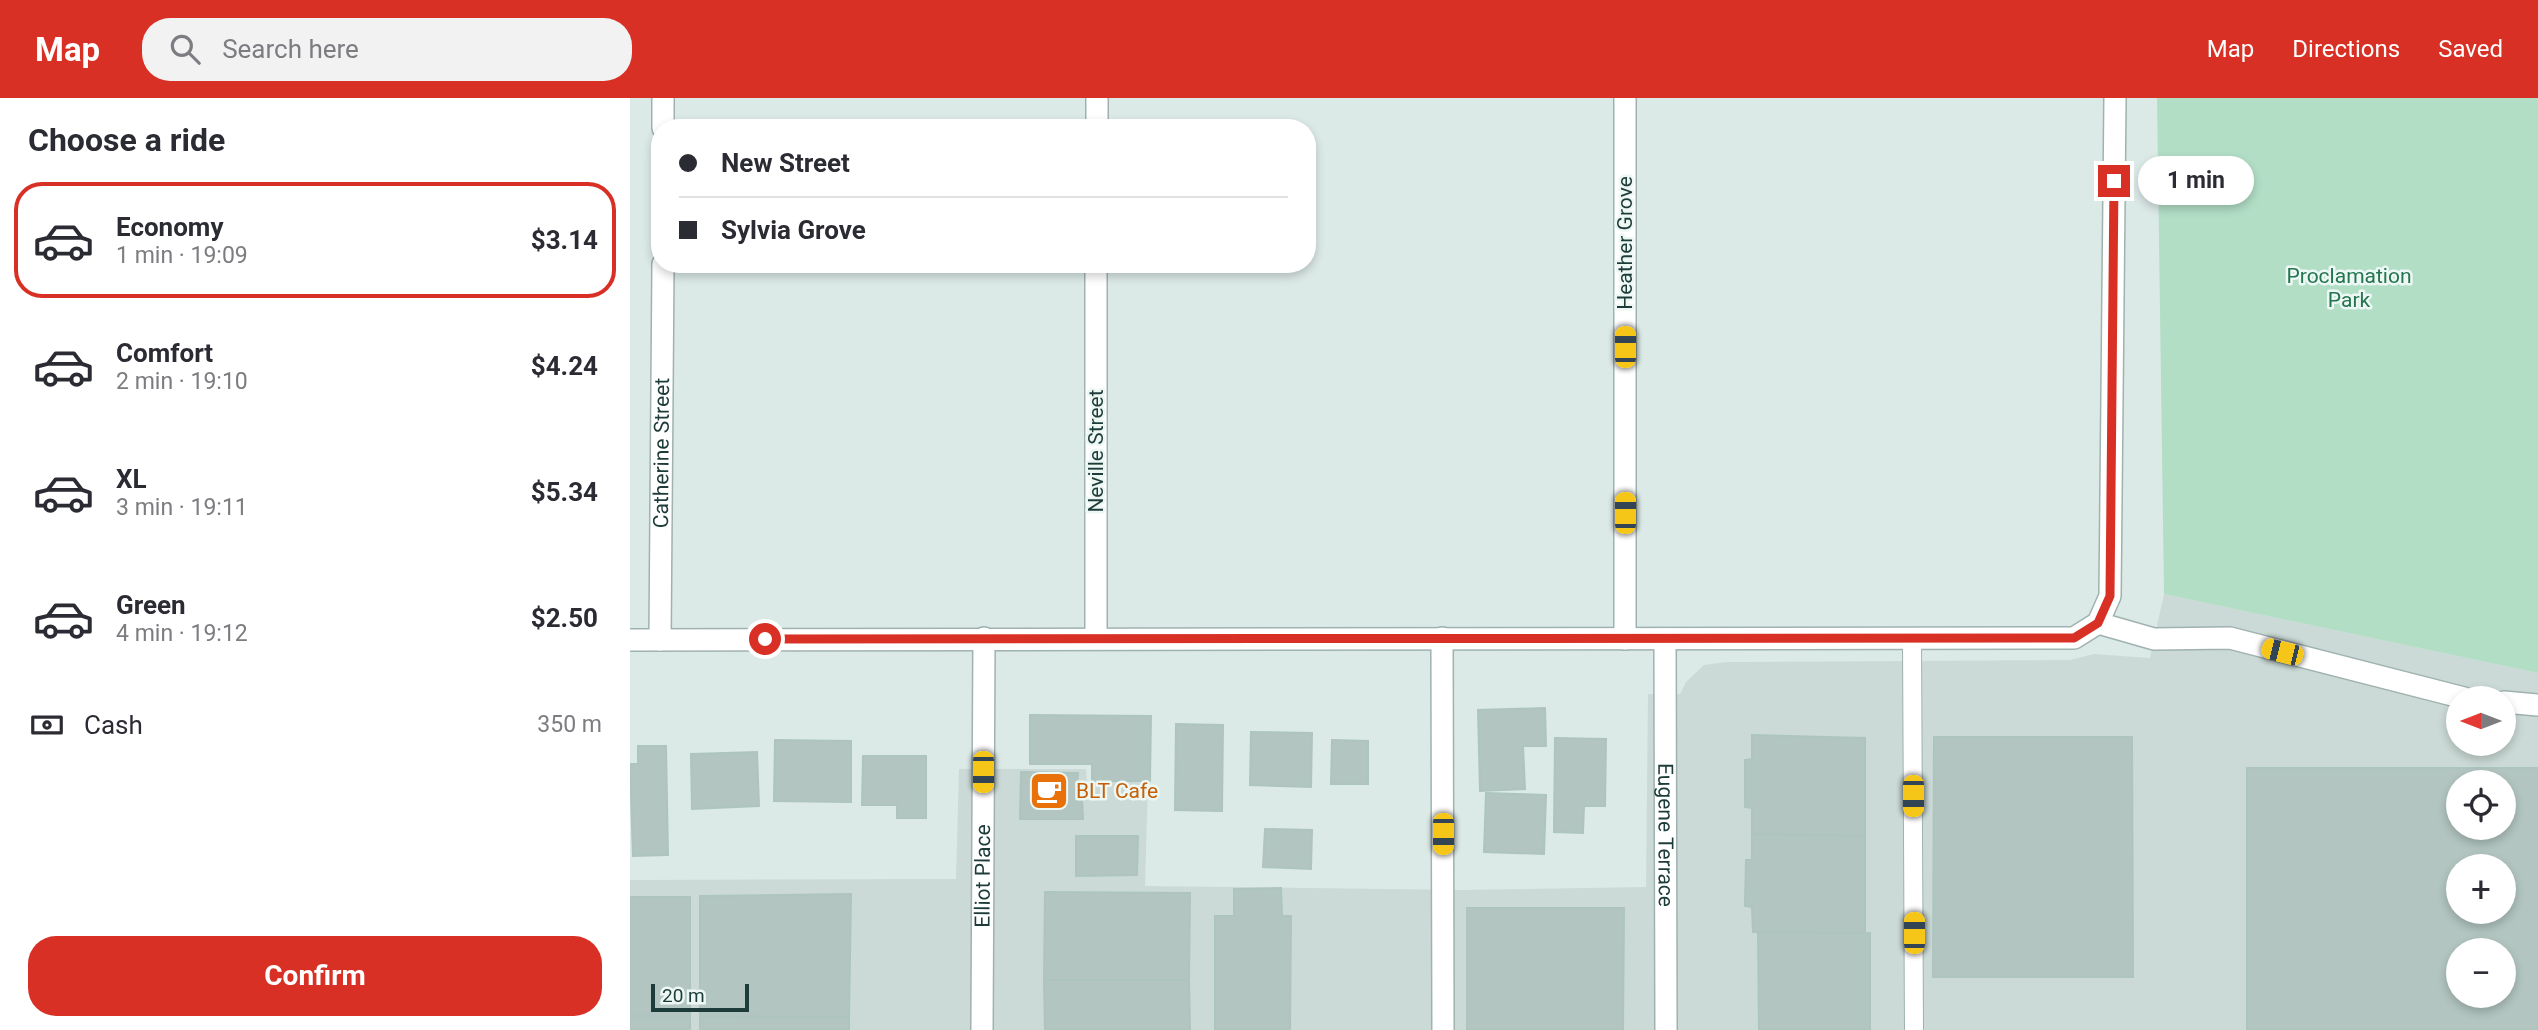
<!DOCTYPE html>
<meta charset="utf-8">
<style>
body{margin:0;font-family:Roboto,sans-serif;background:#f2f2f3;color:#2b2b33;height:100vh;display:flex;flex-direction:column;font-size:26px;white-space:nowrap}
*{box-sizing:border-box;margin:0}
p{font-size:23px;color:#7c7c81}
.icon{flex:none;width:38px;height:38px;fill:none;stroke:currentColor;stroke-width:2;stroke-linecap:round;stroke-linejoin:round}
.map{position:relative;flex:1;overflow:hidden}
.sheet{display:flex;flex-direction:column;background:#fff;width:630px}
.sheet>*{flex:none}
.top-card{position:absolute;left:21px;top:21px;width:665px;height:154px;border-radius:28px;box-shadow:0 4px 10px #0003;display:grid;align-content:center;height:154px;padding:0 28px;background:#fff}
.needle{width:46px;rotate:270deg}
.controls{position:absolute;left:1816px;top:588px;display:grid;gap:14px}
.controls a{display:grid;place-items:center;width:70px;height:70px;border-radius:50%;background:#fff;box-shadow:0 4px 10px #0003;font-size:35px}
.scale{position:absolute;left:21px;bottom:18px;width:98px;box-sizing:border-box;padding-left:7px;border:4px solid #1d3b38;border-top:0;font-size:19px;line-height:24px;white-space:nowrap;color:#1d3b38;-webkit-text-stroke:5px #edf7f4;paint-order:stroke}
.end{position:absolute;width:32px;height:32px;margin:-16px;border:9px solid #d93025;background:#fff;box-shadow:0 0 0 4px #fff}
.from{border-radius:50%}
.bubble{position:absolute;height:49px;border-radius:24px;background:#fff;box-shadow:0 4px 10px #0003;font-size:23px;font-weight:700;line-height:49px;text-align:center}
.car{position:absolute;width:21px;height:42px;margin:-21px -10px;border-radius:9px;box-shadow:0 0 5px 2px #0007;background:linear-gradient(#f5c518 24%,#345 0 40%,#f5c518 0 76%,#345 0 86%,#f5c518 0)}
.top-card b{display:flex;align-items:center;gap:24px;height:66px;font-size:26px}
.top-card b+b{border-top:2px solid #e1e1e2}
.top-card i{width:18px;height:18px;background:#2b2b33}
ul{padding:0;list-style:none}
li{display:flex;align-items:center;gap:21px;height:116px;margin:0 14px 10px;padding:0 14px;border:4px solid transparent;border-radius:28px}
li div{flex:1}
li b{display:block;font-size:26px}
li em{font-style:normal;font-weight:700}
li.current{border-color:#d93025}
li>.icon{width:63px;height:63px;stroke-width:1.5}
h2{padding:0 28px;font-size:32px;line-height:84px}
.pay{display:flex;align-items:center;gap:18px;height:77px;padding:0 28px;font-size:26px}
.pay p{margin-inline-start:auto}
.action{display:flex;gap:14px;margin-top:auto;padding:14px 28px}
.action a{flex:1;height:80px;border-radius:28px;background:#d93025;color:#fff;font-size:28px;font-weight:700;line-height:80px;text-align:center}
header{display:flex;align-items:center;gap:42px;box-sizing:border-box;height:98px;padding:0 35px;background:#d93025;color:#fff}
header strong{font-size:33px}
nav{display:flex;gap:38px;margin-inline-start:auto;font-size:24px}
.search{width:490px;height:63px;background:#f2f2f3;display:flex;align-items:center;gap:18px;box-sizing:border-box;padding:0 24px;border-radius:28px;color:#7c7c81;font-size:26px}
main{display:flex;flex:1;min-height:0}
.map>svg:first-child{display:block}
</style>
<header>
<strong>Map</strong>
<div class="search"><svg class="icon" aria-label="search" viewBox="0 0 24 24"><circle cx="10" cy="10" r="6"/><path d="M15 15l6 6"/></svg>Search here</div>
<nav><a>Map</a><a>Directions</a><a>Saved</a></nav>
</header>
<main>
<section class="sheet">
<h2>Choose a ride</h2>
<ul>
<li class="current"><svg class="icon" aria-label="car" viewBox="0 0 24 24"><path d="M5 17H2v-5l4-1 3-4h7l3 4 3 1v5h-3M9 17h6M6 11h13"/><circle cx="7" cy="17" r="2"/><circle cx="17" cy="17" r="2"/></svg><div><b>Economy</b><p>1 min · 19:09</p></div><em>$3.14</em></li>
<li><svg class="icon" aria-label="car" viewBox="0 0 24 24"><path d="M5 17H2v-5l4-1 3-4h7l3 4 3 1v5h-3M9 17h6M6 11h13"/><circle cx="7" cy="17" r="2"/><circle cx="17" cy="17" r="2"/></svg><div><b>Comfort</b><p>2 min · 19:10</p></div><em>$4.24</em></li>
<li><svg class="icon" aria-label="car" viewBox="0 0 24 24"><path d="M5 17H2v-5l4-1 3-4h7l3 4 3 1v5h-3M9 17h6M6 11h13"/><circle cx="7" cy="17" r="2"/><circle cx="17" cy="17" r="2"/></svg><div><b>XL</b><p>3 min · 19:11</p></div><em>$5.34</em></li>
<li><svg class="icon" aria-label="car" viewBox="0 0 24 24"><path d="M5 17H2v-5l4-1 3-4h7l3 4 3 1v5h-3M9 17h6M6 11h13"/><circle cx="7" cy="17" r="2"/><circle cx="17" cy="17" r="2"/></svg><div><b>Green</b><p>4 min · 19:12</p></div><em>$2.50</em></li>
</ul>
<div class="pay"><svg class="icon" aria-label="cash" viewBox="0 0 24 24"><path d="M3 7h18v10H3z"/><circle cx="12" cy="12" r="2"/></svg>Cash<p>350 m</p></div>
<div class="action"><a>Confirm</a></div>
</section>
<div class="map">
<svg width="1908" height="932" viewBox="0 0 1908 932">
<rect width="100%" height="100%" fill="#dceae7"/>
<path fill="#cbdad6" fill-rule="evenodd" d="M1534 496 1908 575V932H0V782L326 781 329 671H456L457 684H518L515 788 833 792 1016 789 1018 596H1050L1056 584 1074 567 1096 564 1440 562 1464 556 1520 560ZM1829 600H1874V646H1829ZM1829 684H1874V730H1829ZM1829 768H1874V814H1829ZM1829 852H1874V898H1829Z"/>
<path fill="#b2dec6" d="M1527 0H1908V575L1534 496Z"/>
<path fill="#b2c5c0" stroke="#aec4bf" stroke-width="2" fill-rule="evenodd" d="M915 610 916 648H893L895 691 850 693 848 612Z
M400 617 521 618 520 683H462V666H400Z
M546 626 593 627 592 713 545 712Z
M621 634 682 635 681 689 620 687Z
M1122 637 1235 640V738L1122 736V710L1115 709V662L1122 661Z
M1304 639H1502L1503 879H1303Z
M925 640 976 641 975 708H954L953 735 924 734Z
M145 642 221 643V704L144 703Z
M702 642 738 643V686H701Z
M8 648H36L38 757 3 758 0 666H8Z
M127 654 129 708 62 711 61 656Z
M233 658H296V720H267V707H232Z
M1617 670H1908V932H1617ZM1829 684H1874V730H1829ZM1829 768H1874V814H1829ZM1829 852H1874V898H1829Z
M391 674 448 675 446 700 452 701 453 721H390Z
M856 695 916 697 914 756 854 754Z
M635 731 682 732 681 771 633 769Z
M1122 736 1235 738V835L1123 834 1122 809 1115 808 1116 762H1122Z
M446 738H508L507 777 446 778Z
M651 790 652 818H661L660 932H585V818H604V791Z
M415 794 560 795 559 882H414Z
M221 796 219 919 70 918V798Z
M0 799H60V918H0Z
M837 810H994L993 932H837Z
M1128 834 1240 835V932H1129Z
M414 882H559L560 932H415Z
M0 918H60V932H0Z
M70 918 219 919V932H70Z"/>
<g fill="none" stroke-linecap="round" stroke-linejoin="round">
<g stroke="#9fb2af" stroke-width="20">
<path id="service" d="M1282 541 1284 932"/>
</g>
<g stroke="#9fb2af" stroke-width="24">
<g id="minor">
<path d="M995 0V541"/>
<path d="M33 30V0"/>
<path d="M467 30V0"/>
<path d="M1468 525 1524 541 1600 540 1834 600"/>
<path d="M466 540V166"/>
<path d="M812 540 813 932"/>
<path id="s1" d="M1035 541 1036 932"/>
<path d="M0 542 1444 540 1468 525 1480 498 1485 0"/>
<path id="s2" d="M30 542 33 166"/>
<path d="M1874 604 1908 607"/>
<path id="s3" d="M352 932 354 540"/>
</g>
</g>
<use href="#service" stroke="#fff" stroke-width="18"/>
<use href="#minor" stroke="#fff" stroke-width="21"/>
</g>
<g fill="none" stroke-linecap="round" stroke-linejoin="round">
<path stroke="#d93025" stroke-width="9" d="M135 541 1444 540 1468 525 1480 498 1484 83"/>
</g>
<defs>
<g id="cafe-square" transform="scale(2.0125)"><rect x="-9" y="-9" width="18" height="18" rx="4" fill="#e8710a" stroke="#edf7f4"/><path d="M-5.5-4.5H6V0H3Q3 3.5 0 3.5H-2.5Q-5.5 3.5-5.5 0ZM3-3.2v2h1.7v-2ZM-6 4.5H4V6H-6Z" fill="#fff"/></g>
</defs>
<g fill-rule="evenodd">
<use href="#cafe-square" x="419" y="693"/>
</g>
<g text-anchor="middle" stroke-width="5" stroke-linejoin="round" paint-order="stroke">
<g font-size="21" fill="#1d3b38" stroke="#edf7f4">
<text transform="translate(995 145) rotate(-90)" y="7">Heather Grove</text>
<text transform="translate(466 353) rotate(-90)" y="7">Neville Street</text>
<text dy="7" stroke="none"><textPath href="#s2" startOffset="187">Catherine Street</textPath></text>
<text dy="7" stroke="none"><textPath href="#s1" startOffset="196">Eugene Terrace</textPath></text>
<text dy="7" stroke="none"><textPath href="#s3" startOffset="154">Elliot Place</textPath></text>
</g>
<g font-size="21" fill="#247551" stroke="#edf7f4">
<text x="1719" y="185">Proclamation<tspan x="1719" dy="24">Park</tspan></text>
</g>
<g font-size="21" fill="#c56008" stroke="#edf7f4" text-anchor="start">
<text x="446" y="700">BLT Cafe</text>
</g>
</g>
</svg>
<div class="controls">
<a><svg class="needle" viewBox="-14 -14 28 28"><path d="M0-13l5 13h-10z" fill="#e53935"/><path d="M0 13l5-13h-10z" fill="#7c7c81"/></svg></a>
<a><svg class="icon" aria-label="locate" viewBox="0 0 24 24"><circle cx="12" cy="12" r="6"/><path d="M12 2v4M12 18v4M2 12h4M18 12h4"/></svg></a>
<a>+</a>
<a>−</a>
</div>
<div class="scale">20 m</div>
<i class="end from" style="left:135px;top:541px"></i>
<i class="end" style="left:1484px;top:83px"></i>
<div class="bubble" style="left:1508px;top:58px;width:116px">1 min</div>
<i class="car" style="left:995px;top:249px;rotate:0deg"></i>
<i class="car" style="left:995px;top:415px;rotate:0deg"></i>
<i class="car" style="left:1652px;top:554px;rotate:284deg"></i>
<i class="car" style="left:353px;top:674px;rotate:180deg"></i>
<i class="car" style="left:1283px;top:698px;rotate:180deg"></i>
<i class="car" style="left:813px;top:736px;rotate:180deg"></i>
<i class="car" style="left:1284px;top:835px;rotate:0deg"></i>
<div class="top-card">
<b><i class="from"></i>New Street</b>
<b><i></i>Sylvia Grove</b>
</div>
</div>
</main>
